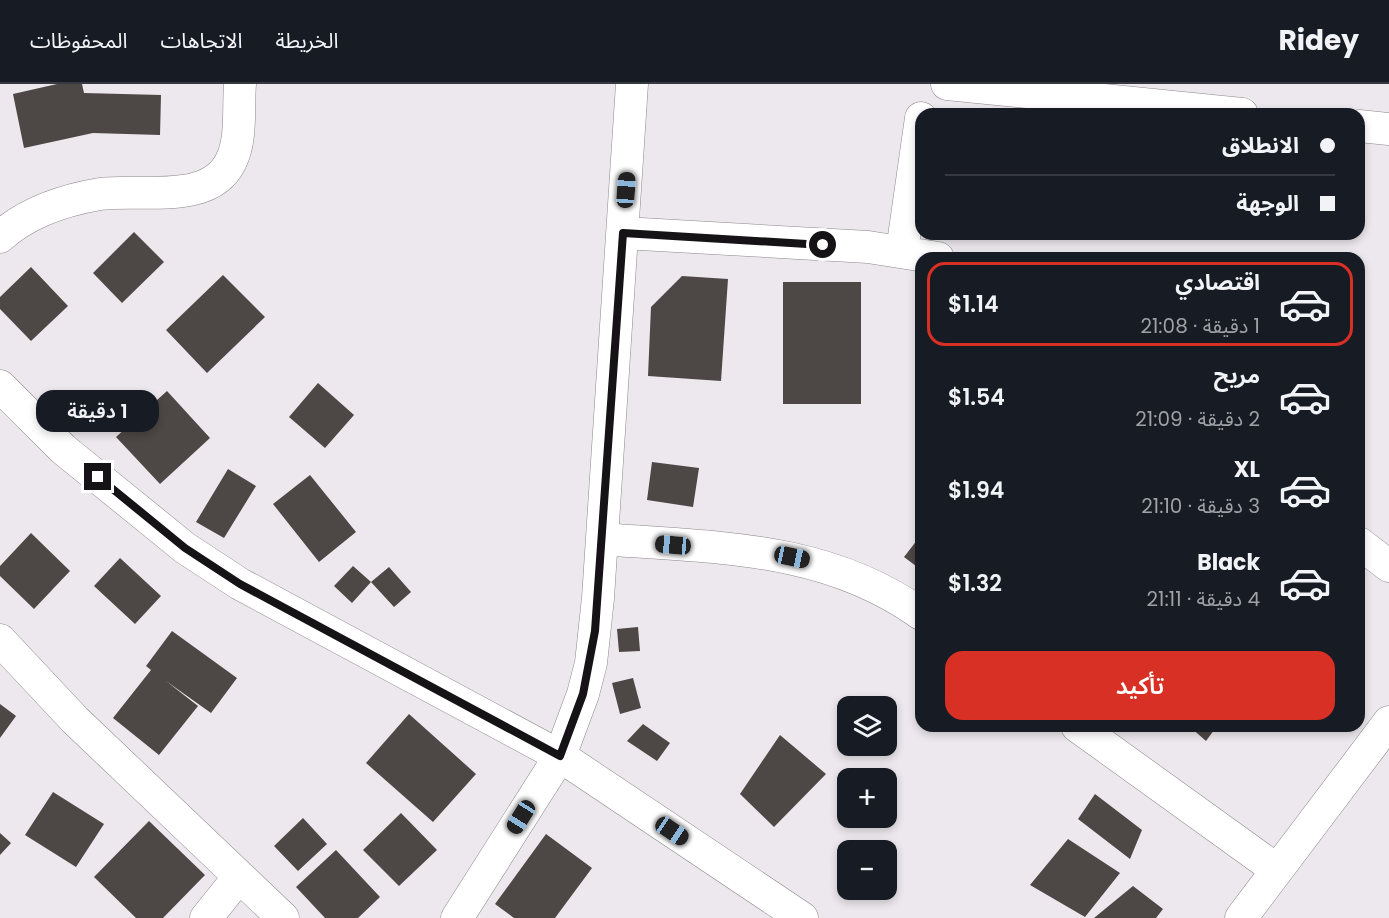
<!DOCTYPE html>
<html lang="ar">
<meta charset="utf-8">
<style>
body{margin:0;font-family:Poppins,"Noto Sans Arabic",sans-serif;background:#20242c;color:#f1f3f6;direction:rtl;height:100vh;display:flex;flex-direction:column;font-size:22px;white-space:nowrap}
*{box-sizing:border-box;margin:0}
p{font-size:20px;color:#9ea1a6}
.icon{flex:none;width:33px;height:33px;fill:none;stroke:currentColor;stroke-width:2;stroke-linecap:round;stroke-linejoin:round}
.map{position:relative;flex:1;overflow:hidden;direction:ltr}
.sheet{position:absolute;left:915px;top:168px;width:450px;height:480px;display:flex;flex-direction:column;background:#171b24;border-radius:18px;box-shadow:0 3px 9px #0003;direction:rtl}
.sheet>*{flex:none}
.hud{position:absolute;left:915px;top:24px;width:450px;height:132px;border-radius:18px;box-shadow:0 3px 9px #0003;direction:rtl;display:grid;align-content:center;height:132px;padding:0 30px;background:#171b24}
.fabs{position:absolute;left:837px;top:612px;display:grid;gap:12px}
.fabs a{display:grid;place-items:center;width:60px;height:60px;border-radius:12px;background:#171b24;box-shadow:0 3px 9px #0003;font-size:30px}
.end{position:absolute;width:27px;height:27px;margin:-14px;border:8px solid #151315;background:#fff;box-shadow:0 0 0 3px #fff}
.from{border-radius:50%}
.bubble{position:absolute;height:42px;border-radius:18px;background:#171b24;box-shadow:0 3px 9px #0003;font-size:20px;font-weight:600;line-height:42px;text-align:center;direction:rtl}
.car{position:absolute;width:18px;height:36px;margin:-18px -9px;border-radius:8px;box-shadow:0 0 4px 2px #0007;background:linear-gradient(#222 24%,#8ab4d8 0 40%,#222 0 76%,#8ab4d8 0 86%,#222 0)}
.hud b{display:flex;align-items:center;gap:21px;height:57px;font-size:22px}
.hud b+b{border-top:2px solid #363941}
.hud i{width:15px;height:15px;background:#f1f3f6}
ul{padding:10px 0 0;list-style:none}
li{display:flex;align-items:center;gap:18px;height:84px;margin:0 12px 9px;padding:0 18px;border:3px solid transparent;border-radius:18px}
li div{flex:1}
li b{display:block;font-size:22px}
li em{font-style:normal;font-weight:600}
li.on{border-color:#d93025}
li>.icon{width:54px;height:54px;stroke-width:1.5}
.primary-button{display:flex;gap:12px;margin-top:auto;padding:12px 30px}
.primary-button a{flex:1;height:69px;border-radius:18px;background:#d93025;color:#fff;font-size:24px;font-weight:600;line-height:69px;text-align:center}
header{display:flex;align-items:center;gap:36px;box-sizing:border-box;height:84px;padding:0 30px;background:#171b24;border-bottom:2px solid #363941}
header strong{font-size:28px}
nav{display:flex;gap:33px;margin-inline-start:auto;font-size:21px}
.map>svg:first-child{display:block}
</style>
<header>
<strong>Ridey</strong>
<nav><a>الخريطة</a><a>الاتجاهات</a><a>المحفوظات</a></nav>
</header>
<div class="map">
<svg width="1389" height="834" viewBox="0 0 1389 834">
<rect width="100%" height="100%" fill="#ede8ed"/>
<path fill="#4d4745" d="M57 0H82L84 9 161 11 160 51 93 49 24 64 13 10Z
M134 148 164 178 122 219 93 189Z
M31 183 68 222 31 257 0 225V213Z
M223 191 265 233 207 289 166 246Z
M682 192 728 195 721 297 648 292 651 223Z
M783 198H861V320H783Z
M318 299 354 331 325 364 289 333Z
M167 307 210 354 160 400 116 353Z
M652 378 699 384 693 423 647 416Z
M228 385 256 402 224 454 196 438Z
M310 391 356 448 319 478 273 420Z
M31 449 70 487 34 525 0 492V482Z
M921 451V483L920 485 904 473Z
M120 474 161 512 135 540 94 502Z
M353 482 371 498 352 519 334 502Z
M389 483 411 508 394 523 371 498Z
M638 543 640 567 619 568 617 545Z
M172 547 237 594 211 629 166 597 198 622 159 671 113 634 151 586 146 582Z
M633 594 641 624 620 630 612 599Z
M0 620 16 632 0 654Z
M409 630 476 690 433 738 366 679Z
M643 640 670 659 657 677 627 657Z
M1189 642H1217L1206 657Z
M780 651 826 690 774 743 740 710Z
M53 708 104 740 76 783 25 751Z
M1095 710 1142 746 1130 775 1078 735Z
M401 729 437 766 399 802 363 766Z
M303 734 327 760 298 787 274 762Z
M149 737 205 791 163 834H136L94 793Z
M0 749 11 759 0 771Z
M546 750 592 784 555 834H514L495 820Z
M1068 755 1120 789 1085 833 1030 801Z
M336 766 380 813 358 834H325L296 803Z
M1133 802 1163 825 1156 834H1094Z"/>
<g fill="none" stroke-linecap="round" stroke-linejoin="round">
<g stroke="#8c878b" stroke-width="33">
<path id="minor" d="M947 0 1242 30
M1359 42 1389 45
M623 149 868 163 938 174
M0 153C26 129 65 116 100 110 141 104 210 122 231 77 242 55 238 24 240 0
M902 167 921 34
M0 302 63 365 185 464 240 500 560 672 802 834
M602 455C714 464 825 461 921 530
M1359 459 1389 482
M0 556 75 636 283 834
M1077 642 1277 786
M206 834 239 793
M457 834 560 672 583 610 591 579 598 514 632 0
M1241 834 1389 638"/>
</g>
<use href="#minor" stroke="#fff" stroke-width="32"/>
</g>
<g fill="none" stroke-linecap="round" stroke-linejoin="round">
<path stroke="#151315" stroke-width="8" d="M98 393 185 464 240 500 560 672 583 610 595 547 623 149 823 161"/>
</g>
</svg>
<div class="fabs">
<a><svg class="icon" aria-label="layers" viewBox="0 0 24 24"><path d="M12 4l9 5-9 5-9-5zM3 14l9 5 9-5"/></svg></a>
<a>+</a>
<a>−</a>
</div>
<i class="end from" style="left:823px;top:161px"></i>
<i class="end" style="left:98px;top:393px"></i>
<div class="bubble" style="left:36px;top:306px;width:123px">1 دقيقة</div>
<i class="car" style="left:626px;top:106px;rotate:4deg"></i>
<i class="car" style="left:673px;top:461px;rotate:275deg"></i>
<i class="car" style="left:792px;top:473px;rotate:102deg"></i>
<i class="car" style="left:521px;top:733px;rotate:212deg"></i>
<i class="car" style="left:672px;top:747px;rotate:124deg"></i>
<div class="hud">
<b><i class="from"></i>الانطلاق</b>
<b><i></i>الوجهة</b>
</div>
<section class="sheet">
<ul>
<li class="on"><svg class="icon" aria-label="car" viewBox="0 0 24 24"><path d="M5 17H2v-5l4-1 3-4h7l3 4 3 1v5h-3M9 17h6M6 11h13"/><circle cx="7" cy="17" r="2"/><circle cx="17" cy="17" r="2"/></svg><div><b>اقتصادي</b><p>1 دقيقة · 21:08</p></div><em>$1.14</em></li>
<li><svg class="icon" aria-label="car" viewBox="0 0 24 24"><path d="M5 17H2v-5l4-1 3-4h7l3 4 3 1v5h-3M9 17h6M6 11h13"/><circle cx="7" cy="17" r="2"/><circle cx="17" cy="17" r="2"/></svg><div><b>مريح</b><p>2 دقيقة · 21:09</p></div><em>$1.54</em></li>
<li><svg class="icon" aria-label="car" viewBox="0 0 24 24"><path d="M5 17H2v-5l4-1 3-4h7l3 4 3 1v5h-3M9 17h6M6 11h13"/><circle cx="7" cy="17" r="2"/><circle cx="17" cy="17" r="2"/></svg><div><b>XL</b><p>3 دقيقة · 21:10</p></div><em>$1.94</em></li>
<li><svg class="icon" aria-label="car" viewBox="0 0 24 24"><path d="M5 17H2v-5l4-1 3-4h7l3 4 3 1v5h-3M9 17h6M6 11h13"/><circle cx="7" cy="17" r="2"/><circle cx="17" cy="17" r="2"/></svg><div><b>Black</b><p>4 دقيقة · 21:11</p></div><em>$1.32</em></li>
</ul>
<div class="primary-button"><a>تأكيد</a></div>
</section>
</div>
